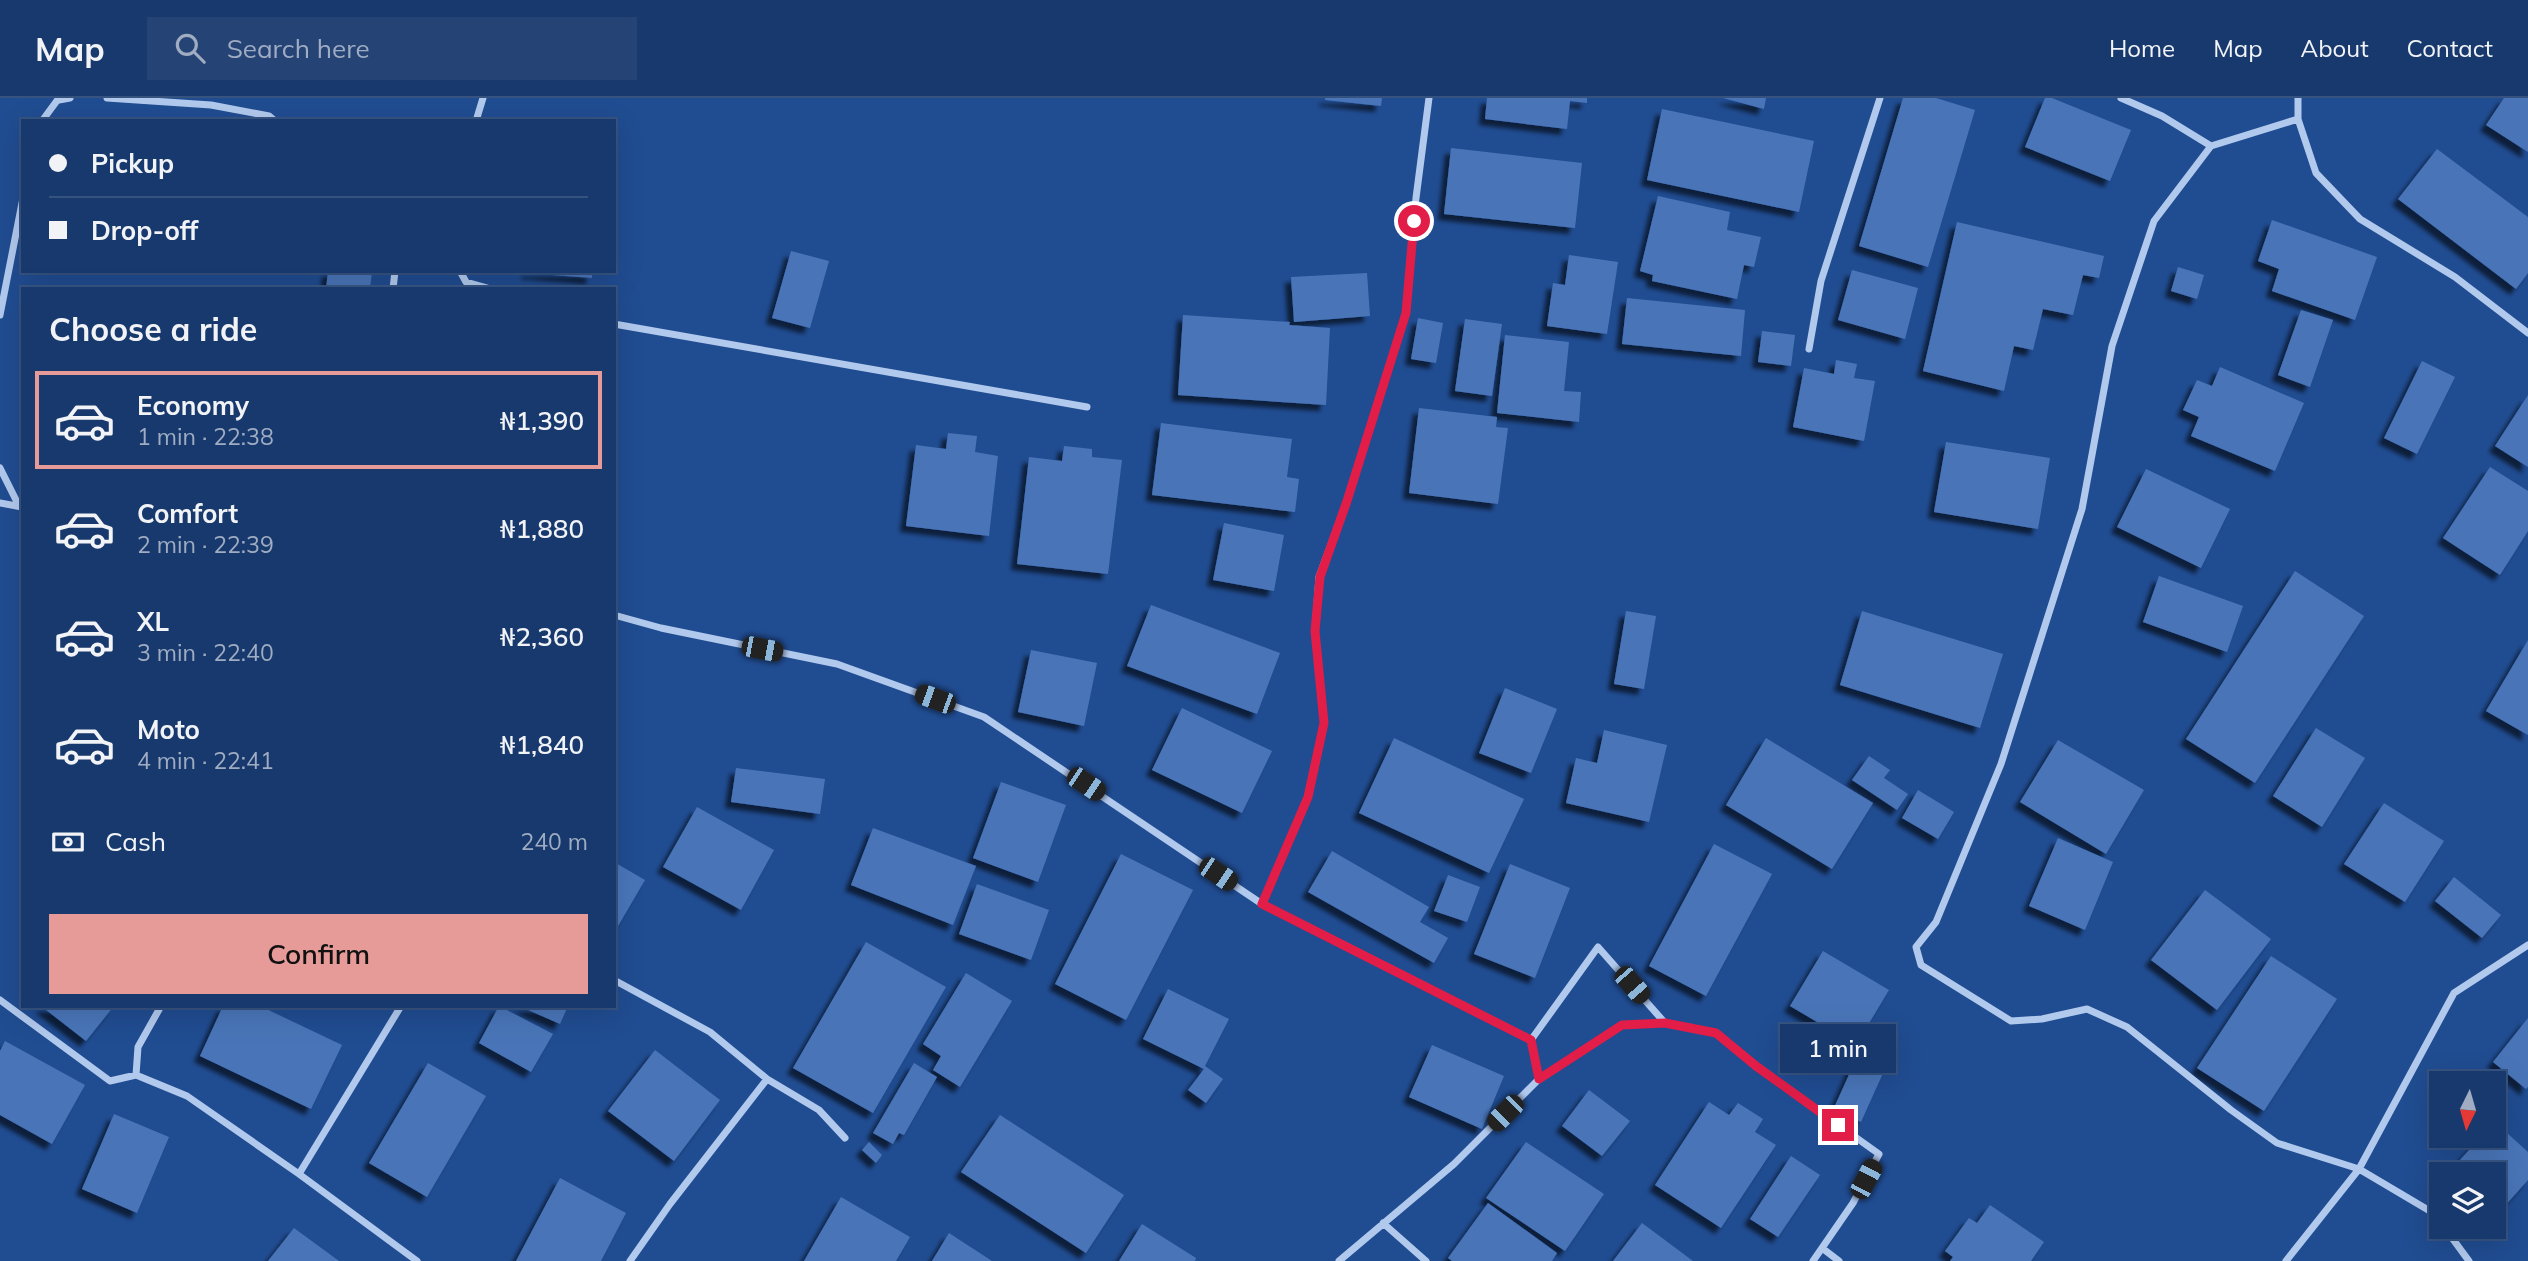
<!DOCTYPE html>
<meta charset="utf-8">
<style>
body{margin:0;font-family:Mulish,sans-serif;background:#254475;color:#f1f3f6;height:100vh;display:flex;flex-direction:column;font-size:26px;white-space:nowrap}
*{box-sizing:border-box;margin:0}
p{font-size:23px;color:#9facc2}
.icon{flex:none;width:38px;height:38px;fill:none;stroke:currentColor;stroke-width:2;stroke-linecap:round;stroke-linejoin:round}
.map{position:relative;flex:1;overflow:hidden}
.drawer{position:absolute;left:21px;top:189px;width:595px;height:721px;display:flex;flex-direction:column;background:#18396d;border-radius:0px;box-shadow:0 7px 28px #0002,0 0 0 2px #365380}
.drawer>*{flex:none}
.guide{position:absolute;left:21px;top:21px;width:595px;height:154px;border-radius:0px;box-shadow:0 7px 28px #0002,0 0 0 2px #365380;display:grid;align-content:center;height:154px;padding:0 28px;background:#18396d}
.needle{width:46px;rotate:185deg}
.buttons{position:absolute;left:2429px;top:973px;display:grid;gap:14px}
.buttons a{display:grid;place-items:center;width:77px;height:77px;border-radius:0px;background:#18396d;box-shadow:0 7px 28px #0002,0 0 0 2px #365380;font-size:35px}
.end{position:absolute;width:32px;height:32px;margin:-16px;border:9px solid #e11d48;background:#fff;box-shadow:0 0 0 4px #fff}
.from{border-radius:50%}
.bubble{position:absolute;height:49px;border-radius:0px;background:#18396d;box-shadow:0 7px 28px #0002,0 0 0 2px #365380;font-size:23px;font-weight:600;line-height:49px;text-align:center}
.car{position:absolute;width:21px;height:42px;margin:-21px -10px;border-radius:9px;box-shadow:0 0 5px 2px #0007;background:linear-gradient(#222 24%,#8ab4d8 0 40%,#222 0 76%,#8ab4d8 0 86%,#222 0)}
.guide b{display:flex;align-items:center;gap:24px;height:66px;font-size:26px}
.guide b+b{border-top:2px solid #365380}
.guide i{width:18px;height:18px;background:#f1f3f6}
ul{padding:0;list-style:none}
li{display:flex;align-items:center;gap:21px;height:98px;margin:0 14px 10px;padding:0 14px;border:4px solid transparent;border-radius:0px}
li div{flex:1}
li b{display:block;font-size:26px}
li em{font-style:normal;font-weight:600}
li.active{border-color:#e69b98}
li>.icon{width:63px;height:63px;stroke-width:1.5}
h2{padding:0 28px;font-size:32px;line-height:84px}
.pay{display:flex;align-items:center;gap:18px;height:77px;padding:0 28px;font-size:26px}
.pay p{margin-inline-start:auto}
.button{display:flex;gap:14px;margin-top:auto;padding:14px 28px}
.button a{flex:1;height:80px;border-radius:0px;background:#e69b98;color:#111;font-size:28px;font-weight:600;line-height:80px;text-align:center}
header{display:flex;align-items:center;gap:42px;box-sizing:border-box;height:98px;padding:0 35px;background:#18396d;border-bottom:2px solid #365380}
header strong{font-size:33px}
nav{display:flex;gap:38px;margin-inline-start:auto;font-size:24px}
.search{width:490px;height:63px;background:#254475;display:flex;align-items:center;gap:18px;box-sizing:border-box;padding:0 24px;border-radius:0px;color:#9facc2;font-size:26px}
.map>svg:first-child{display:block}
</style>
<header>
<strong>Map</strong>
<div class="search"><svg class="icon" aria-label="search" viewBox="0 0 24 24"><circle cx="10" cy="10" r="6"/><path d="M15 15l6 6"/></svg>Search here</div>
<nav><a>Home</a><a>Map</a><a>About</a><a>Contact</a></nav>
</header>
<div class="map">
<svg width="2528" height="1163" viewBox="0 0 2528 1163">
<defs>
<filter id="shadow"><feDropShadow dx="-6" dy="6" stdDeviation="2" flood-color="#0009"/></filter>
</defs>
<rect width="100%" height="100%" fill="#204c91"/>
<path fill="#4975b8" filter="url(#shadow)" d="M1325 0H1382L1381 8 1325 2Z
M1487 0H1587V5L1570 3 1567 31 1485 21Z
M1723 0H1766L1764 11Z
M1903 0H1936L1975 12 1928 169 1859 148Z
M2045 0H2052L2131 32 2110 83 2025 49Z
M2504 0H2528V54L2486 27Z
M1662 11 1814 43 1799 114 1647 82Z
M1451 50 1582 65 1575 130 1444 116Z
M2437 51 2528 119V175L2516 191 2398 101Z
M1658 98 1730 114 1727 132 1761 139 1754 169 1744 167 1737 201 1652 183 1653 177 1640 173Z
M2272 122 2377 159 2355 222 2272 193 2279 171 2258 163Z
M1957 124 2104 158 2099 180 2083 177 2073 217 2043 211 2033 252 2014 248 2004 293 1923 273Z
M791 153 829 163 810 230 772 220Z
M1569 157 1618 164 1607 236 1547 228 1553 185 1565 187Z
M2178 169 2204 177 2197 201 2171 193Z
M1852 172 1918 190 1905 241 1838 222Z
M328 173H372L370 191H326Z
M527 173H592V180L527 175Z
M1367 175 1370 218 1294 224 1291 179Z
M1627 200 1745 212 1741 258 1622 246Z
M2301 212 2333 222 2310 289 2278 277Z
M1183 217 1290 224 1289 227 1330 230 1326 307 1178 297Z
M1418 220 1443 225 1436 265 1411 261Z
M1465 221 1502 226 1492 298 1455 293Z
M1762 233 1795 237 1791 268 1758 264Z
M1505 237 1569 244 1564 293 1581 294 1579 324 1497 315Z
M1836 262 1857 266 1854 280 1875 283 1864 343 1793 329 1804 270 1834 276Z
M2422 263 2455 279 2417 356 2384 340Z
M2220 269 2304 305 2275 373 2191 338 2199 319 2183 312 2197 282 2212 288Z
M2528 297V369L2495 348Z
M1419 310 1497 319 1496 329 1508 330 1498 406 1409 395Z
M1161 325 1292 341 1287 379 1299 381 1295 414 1152 397Z
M948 335 977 338 975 354 998 358 989 438 906 428 916 347 946 351Z
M1946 344 2050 360 2038 431 1934 414Z
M1064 348 1092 351V359L1122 362 1108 476 1017 466 1029 359 1062 363Z
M2490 369 2528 393V433L2500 477 2443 440Z
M2146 371 2230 411 2201 470 2117 429Z
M1224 425 1284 437 1274 493 1213 482Z
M2295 473 2364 518 2255 685 2186 641Z
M2159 478 2243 508 2227 554 2143 524Z
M1151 507 1280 555 1257 616 1127 568Z
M1626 513 1656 518 1644 591 1614 586Z
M1862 513 2003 556 1980 630 1840 587Z
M2528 542V637L2486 613Z
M1031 552 1097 565 1084 628 1018 614Z
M1505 590 1557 611 1531 675 1479 655Z
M1182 610 1272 653 1242 715 1152 672Z
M2316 630 2365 660 2322 729 2273 698Z
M1604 632 1667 647 1649 724 1566 705 1576 660 1597 665Z
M1394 640 1524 701 1489 775 1359 715Z
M1766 640 1873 705 1832 771 1726 707Z
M2058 642 2144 692 2106 756 2020 704Z
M1869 658 1890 672 1884 680 1908 696 1897 712 1852 682Z
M736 670 825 681 820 716 731 704Z
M1001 684 1066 707 1038 784 973 760Z
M1918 692 1954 714 1938 741 1902 720Z
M2384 705 2444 743 2405 804 2344 766Z
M697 709 774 752 741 812 663 769Z
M873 730 976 768 953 827 851 787Z
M2058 740 2113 764 2085 832 2029 808Z
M1714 746 1772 776 1706 898 1649 868Z
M1332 753 1429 809 1420 824 1448 840 1434 865 1308 794Z
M1121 756 1193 792 1126 922 1055 886Z
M614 764 645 782 614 835Z
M1510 766 1570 790 1535 880 1474 856Z
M1448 777 1480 789 1467 824 1434 813Z
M2454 779 2501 817 2482 840 2435 803Z
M977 786 1049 812 1031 862 959 836Z
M2205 792 2271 841 2217 912 2151 862Z
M866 844 946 889 873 1015 793 970Z
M1823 853 1889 892 1856 947 1790 908Z
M2271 858 2337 901 2264 1013 2197 970Z
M966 875 1012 903 960 989 933 972 941 958 923 946Z
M1168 891 1229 921 1205 968 1223 981 1206 1005 1188 992 1204 971 1143 941Z
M41 908H114L86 943Z
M223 908H260L342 947 311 1011 200 958Z
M499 908 553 936 531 974 479 945Z
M519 908H568L560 926Z
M2528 920V989L2526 991 2493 964Z
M5 943 85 987 52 1046 0 1017V953Z
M1432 947 1504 978 1482 1031 1409 999Z
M655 952 720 1002 674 1063 608 1013Z
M1856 961 1884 973 1861 1024 1833 1012Z
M428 965 486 998 427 1099 369 1065Z
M914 965 937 979 904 1037 899 1035 893 1046 873 1035Z
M1589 992 1630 1023 1602 1058 1562 1028Z
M1709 1004 1729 1017 1738 1005 1763 1021 1755 1034 1776 1047 1721 1130 1655 1087Z
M114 1016 169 1039 137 1115 82 1091Z
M1000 1017 1124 1097 1086 1155 961 1074Z
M2495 1024 2528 1054V1082L2494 1120V1076H2447L2482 1038H2494Z
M869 1044 882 1057 876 1065 862 1052Z
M1526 1044 1604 1096 1565 1153 1486 1100Z
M1791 1058 1820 1077 1778 1139 1750 1121Z
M560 1080 626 1115 601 1163H516Z
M841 1099 910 1139 896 1163H804Z
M1488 1105 1557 1155 1552 1163H1452L1448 1160Z
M1990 1107 2044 1144 2031 1163H1950L1953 1159 1945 1153 1969 1120 1977 1125Z
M1642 1125 1693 1163H1613Z
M1142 1126 1196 1160 1195 1163H1119Z
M294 1130 339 1163H268Z
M949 1135 992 1163H932Z"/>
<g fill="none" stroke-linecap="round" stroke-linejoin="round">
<path stroke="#b1c9ed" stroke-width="7" d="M107 0 211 7 269 18 275 23
M2121 0 2162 18 2211 48
M2298 0V21L2316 75 2360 121 2455 179 2528 235
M59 2 70 0
M2298 21 2211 48 2154 123 2112 248 2082 411 2001 666 1936 824 1916 849 1921 867 2011 923 2042 921 2087 911 2127 929 2231 1012 2277 1045 2359 1071 2435 1116 2441 1124
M42 23 59 0
M476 23 483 0
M460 173 466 184 491 191
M393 191 395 173
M0 217 23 100
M614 226 1087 309
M1809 251 1821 183 1880 0
M0 370 19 408
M0 405 22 409
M614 517 661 530 837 566 984 619 1262 806 1531 942 1539 981 1622 927 1665 925 1716 935 1756 968 1879 1056 1853 1105 1822 1150 1839 1163
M1262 806 1308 699 1324 625 1315 533 1319 479 1347 403 1406 215 1416 100 1429 0
M614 882 710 934 767 981 819 1012 845 1040
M0 902 110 983 136 977 187 998 299 1076 417 1163
M1531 942 1598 849 1665 925
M136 977 138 949 161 908
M299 1076 401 908
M1383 1125 1426 1163
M2444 1129 2469 1163
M630 1163 670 1106 767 981
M1339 1163 1454 1066 1539 981
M1813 1163 1822 1150
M2286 1163 2359 1071 2454 895 2528 847"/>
</g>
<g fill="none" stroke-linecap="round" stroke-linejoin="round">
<path stroke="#e11d48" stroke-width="9" d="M1414 123 1406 215 1347 403 1320 479 1315 533 1324 625 1308 699 1262 806 1531 942 1539 981 1622 927 1665 925 1716 935 1756 968 1838 1027"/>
</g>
</svg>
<div class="buttons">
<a><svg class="needle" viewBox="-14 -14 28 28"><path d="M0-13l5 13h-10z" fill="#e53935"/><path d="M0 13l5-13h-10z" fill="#9facc2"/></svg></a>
<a><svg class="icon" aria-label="layers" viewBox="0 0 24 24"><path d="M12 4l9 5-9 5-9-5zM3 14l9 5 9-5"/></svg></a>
</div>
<i class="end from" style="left:1414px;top:123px"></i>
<i class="end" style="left:1838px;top:1027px"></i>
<div class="bubble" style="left:1780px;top:926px;width:116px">1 min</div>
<i class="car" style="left:762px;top:551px;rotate:101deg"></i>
<i class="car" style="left:935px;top:601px;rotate:290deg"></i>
<i class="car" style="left:1086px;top:686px;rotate:124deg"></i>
<i class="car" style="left:1218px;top:776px;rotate:124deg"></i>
<i class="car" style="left:1632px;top:887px;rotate:139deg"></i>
<i class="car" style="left:1505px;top:1015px;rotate:225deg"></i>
<i class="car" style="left:1866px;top:1081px;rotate:28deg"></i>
<div class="guide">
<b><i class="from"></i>Pickup</b>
<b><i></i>Drop-off</b>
</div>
<section class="drawer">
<h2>Choose a ride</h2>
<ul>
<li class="active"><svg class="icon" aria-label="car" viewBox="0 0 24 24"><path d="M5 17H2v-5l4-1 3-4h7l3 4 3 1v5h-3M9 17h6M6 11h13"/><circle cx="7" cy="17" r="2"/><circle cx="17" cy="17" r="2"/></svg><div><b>Economy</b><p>1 min · 22:38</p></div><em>₦1,390</em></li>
<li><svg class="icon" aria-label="car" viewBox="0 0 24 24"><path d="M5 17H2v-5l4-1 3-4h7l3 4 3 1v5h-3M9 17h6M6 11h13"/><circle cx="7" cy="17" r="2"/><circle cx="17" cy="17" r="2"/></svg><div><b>Comfort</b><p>2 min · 22:39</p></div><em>₦1,880</em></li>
<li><svg class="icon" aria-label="car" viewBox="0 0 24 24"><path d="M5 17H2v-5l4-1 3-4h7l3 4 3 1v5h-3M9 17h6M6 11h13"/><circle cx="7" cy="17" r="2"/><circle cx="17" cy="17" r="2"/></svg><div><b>XL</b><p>3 min · 22:40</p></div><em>₦2,360</em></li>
<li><svg class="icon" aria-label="car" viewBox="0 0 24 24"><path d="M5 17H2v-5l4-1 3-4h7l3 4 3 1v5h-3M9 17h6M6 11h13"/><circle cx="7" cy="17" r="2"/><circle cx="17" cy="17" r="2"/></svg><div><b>Moto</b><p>4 min · 22:41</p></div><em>₦1,840</em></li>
</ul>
<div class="pay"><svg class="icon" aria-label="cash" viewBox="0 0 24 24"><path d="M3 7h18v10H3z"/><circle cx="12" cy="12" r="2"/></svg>Cash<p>240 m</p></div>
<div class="button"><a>Confirm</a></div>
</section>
</div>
